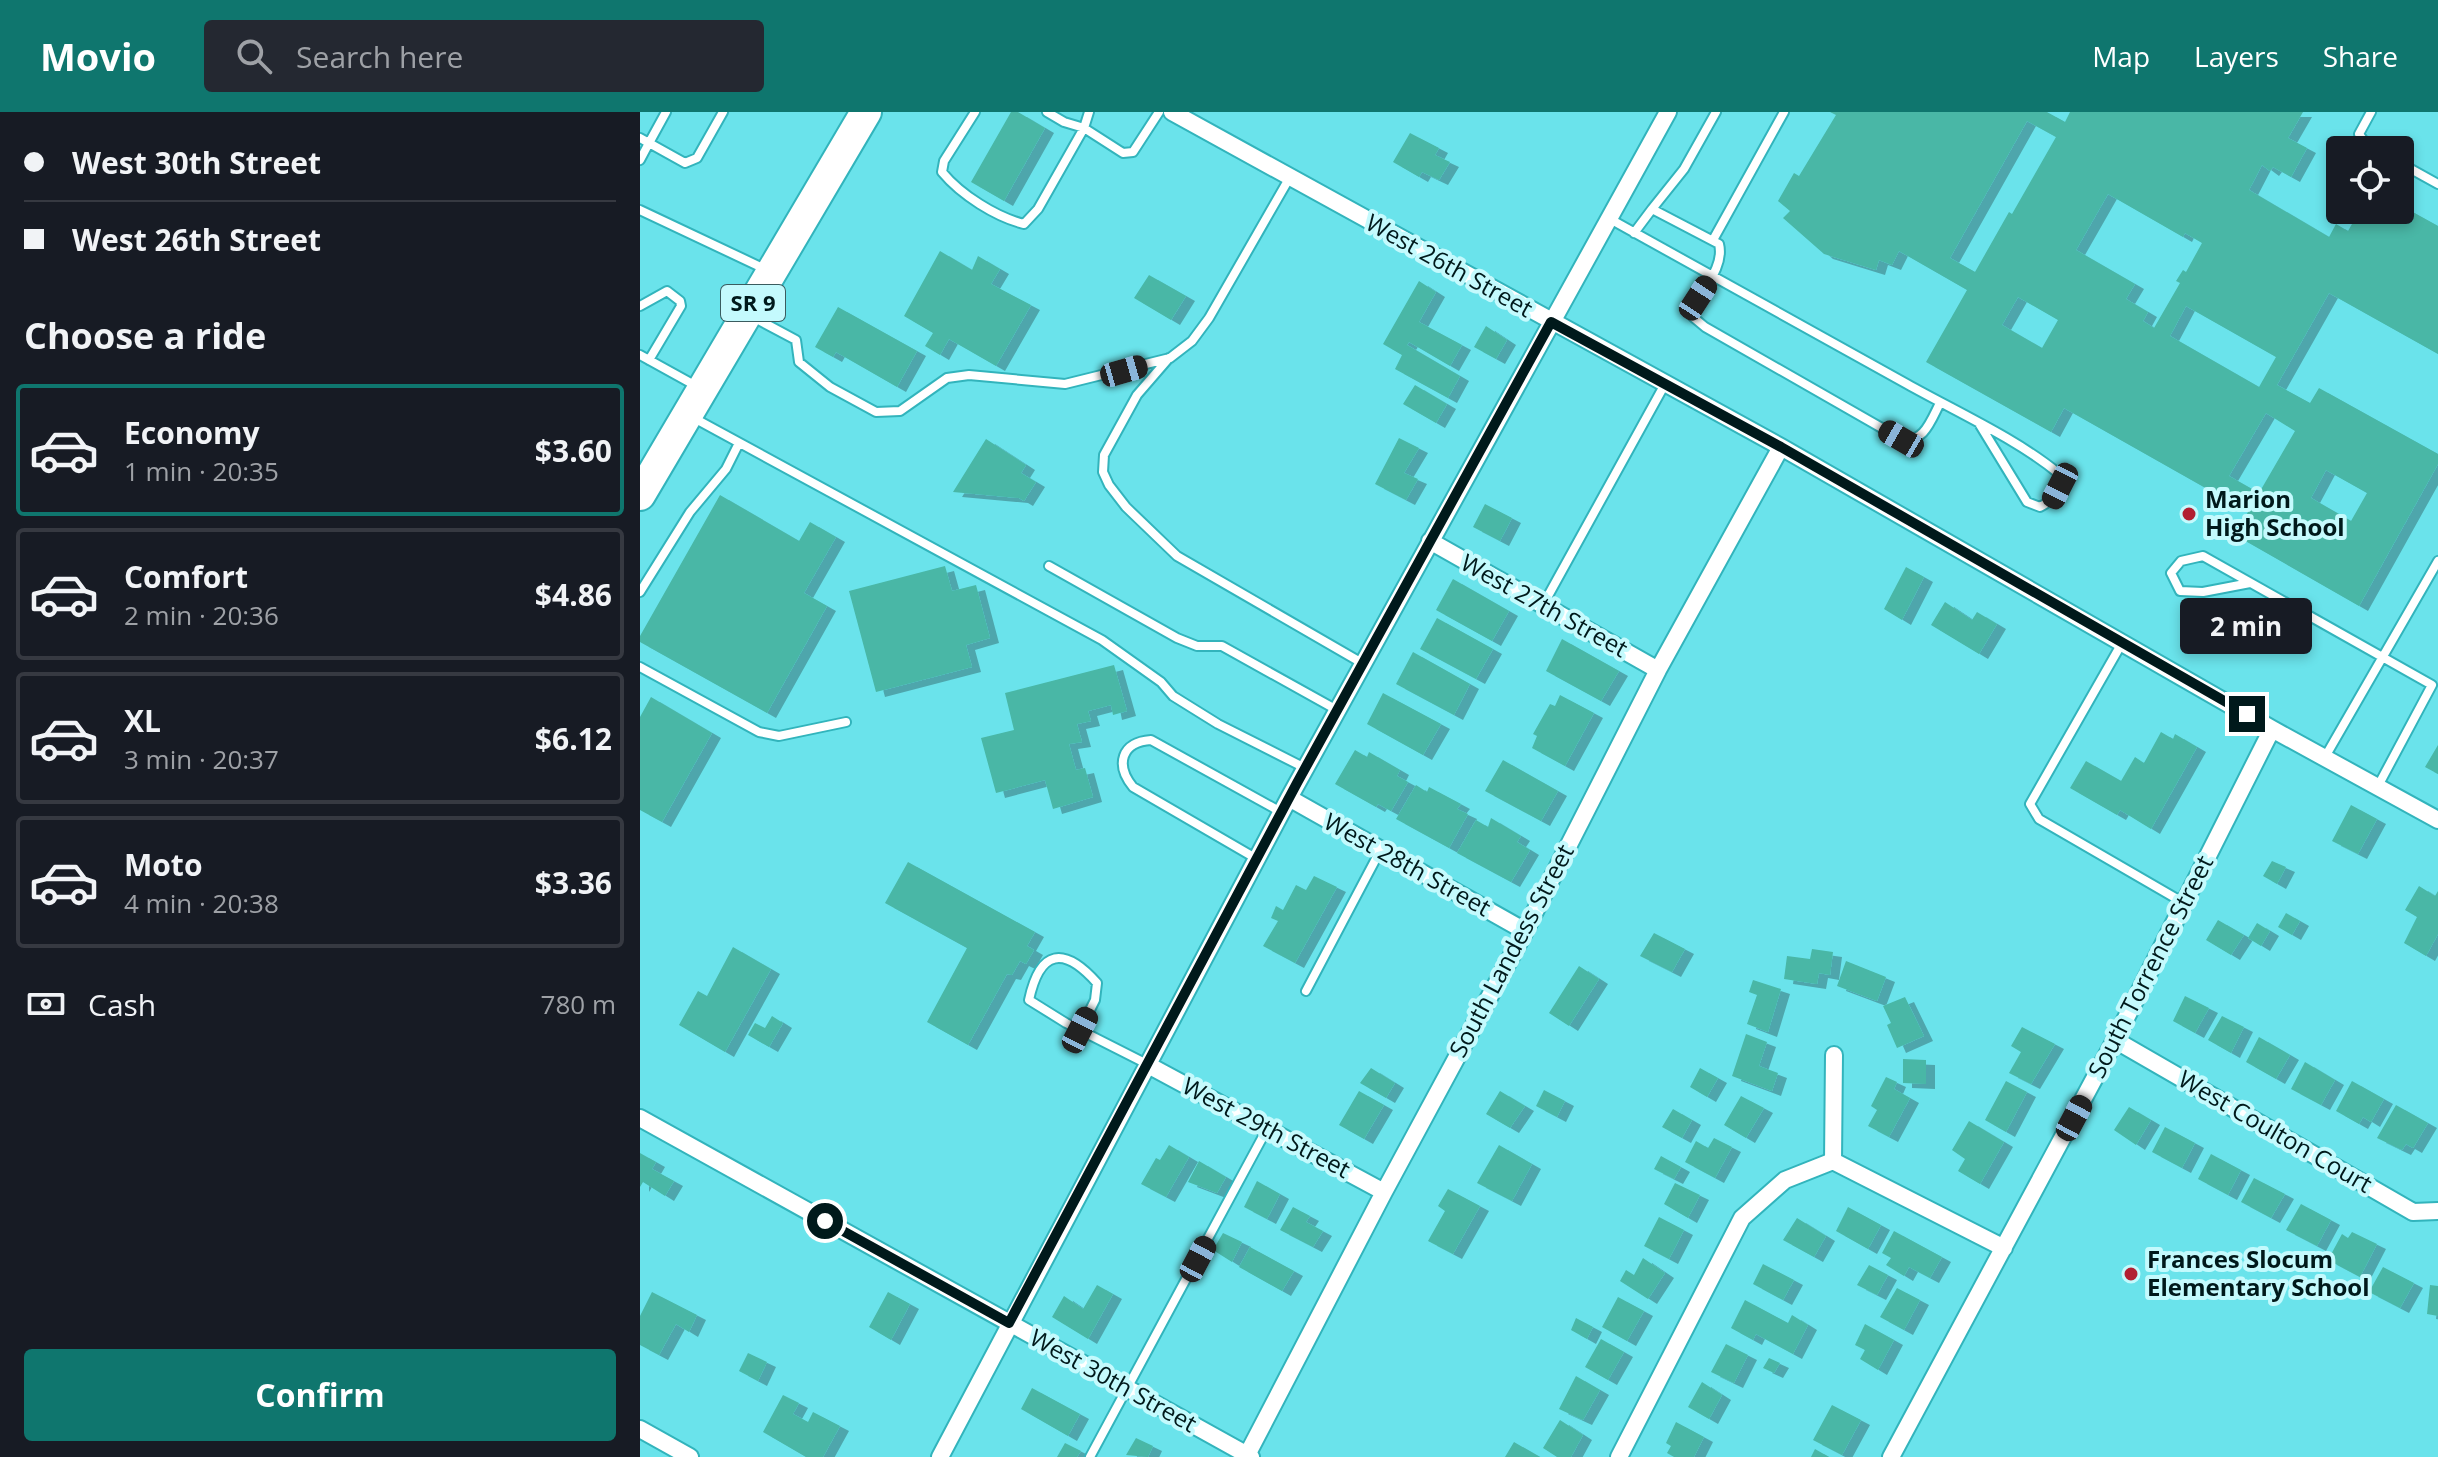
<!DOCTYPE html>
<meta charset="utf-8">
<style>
body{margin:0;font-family:"Open Sans",sans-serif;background:#242831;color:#f1f3f6;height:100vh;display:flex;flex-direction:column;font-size:30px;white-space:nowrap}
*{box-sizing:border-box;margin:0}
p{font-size:26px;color:#9ea1a6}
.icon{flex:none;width:44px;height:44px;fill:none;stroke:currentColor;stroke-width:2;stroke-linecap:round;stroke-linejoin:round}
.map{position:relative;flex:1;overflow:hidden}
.panel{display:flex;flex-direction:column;background:#171b24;width:640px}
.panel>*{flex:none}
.top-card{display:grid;align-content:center;height:176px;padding:0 24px;background:#171b24}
.buttons{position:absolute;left:1686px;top:24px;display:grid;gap:16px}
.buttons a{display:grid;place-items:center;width:88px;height:88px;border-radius:8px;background:#171b24;box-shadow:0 4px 12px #0003;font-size:40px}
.end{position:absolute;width:36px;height:36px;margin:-18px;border:10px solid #00191b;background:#fff;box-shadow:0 0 0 4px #fff}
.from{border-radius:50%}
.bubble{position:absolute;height:56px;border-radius:8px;background:#171b24;box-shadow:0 4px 12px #0003;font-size:26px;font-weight:700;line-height:56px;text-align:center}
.car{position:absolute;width:24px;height:48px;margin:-24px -12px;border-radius:10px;box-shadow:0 0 6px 2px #0007;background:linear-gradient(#222 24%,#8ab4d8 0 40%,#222 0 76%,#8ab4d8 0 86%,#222 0)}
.top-card b{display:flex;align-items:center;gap:28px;height:76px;font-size:30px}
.top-card b+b{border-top:2px solid #363941}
.top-card i{width:20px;height:20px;background:#f1f3f6}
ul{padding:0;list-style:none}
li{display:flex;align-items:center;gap:24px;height:132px;margin:0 16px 12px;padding:0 8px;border:4px solid #363941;border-radius:8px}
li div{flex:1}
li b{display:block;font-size:30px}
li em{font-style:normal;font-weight:700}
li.active{border-color:#0f766e}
li>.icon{width:72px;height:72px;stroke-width:1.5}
h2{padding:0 24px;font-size:36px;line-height:96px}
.pay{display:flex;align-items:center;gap:20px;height:88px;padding:0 24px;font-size:30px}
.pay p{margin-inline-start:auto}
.cta{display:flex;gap:16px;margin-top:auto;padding:16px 24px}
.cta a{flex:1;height:92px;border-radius:8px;background:#0f766e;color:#fff;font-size:32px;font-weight:700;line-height:92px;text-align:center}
header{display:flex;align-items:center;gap:48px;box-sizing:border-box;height:112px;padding:0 40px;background:#0f766e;color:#fff}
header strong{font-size:38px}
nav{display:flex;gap:44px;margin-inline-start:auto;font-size:28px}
.search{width:560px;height:72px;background:#242831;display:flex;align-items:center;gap:20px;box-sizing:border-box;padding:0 28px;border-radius:8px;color:#9ea1a6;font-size:30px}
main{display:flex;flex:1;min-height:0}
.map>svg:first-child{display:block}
</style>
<header>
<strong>Movio</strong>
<div class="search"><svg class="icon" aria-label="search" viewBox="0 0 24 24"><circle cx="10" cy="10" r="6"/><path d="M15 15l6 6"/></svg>Search here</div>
<nav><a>Map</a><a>Layers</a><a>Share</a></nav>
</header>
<main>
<section class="panel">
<div class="top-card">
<b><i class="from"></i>West 30th Street</b>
<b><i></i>West 26th Street</b>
</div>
<h2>Choose a ride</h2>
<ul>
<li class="active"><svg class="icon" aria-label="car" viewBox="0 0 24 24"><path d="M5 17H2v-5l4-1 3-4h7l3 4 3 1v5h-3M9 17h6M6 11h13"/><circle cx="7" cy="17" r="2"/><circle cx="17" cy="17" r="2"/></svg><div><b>Economy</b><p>1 min · 20:35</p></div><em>$3.60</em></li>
<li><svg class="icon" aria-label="car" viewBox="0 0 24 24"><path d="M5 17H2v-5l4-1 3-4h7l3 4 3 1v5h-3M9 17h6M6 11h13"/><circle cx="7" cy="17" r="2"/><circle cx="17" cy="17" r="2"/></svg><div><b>Comfort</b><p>2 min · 20:36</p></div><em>$4.86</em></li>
<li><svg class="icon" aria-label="car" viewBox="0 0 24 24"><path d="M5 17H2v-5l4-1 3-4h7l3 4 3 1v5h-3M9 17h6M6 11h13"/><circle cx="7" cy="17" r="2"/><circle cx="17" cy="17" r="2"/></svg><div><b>XL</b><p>3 min · 20:37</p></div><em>$6.12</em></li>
<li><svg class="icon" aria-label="car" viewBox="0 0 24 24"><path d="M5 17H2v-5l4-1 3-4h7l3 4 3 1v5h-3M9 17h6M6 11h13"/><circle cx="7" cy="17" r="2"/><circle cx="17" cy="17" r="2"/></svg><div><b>Moto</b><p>4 min · 20:38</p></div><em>$3.36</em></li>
</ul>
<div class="pay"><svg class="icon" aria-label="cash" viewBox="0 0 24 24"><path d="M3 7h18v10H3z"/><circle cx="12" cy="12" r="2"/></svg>Cash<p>780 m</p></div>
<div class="cta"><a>Confirm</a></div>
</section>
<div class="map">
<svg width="1798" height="1345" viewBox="0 0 1798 1345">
<defs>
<filter id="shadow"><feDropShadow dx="9" dy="5" stdDeviation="0" flood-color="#0004"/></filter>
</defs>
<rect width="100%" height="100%" fill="#6ae3eb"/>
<path fill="#48b7a6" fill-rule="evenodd" filter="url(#shadow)" d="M371 0H378L405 16 364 89 331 70Z
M1190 0H1407L1425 10 1430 0H1663L1648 26 1667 36 1651 65 1633 55 1630 59 1622 53 1609 78 1689 125 1696 112 1708 119 1720 98H1760V93L1798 114V242L1689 181 1637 273 1670 291 1679 276 1798 342V352L1719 494 1595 423 1608 400 1424 296 1411 320 1286 250 1327 178 1259 139 1252 153 1239 148 1236 158 1184 142 1143 106 1150 99 1138 89 1154 61 1159 64 1196 3ZM1387 9 1416 25 1372 102 1369 100 1335 160 1310 146ZM1468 82 1543 125 1545 121 1562 131 1546 160 1543 158 1536 169 1540 171 1514 216 1503 209 1508 200 1486 187 1495 172 1436 138ZM1378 185 1418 208 1402 236 1362 213ZM1546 194 1636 245 1619 275 1530 224ZM1626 301 1655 319 1619 381 1589 364ZM1686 358 1727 381 1711 409 1671 386Z
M770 21 799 36 795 43 810 50 799 68 782 60 779 65 753 50Z
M300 139 332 158 338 144 360 157 351 172 391 193 356 254 309 227 300 243 285 234 293 221 264 204Z
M509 163 546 184 531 208 494 186Z
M779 169 796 180 779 210 822 233 810 254 769 230 767 233 820 264 808 286 755 257 762 243 743 232Z
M198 195 277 239 257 275 196 240 193 245 175 235Z
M846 214 867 228 856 247 834 235Z
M775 273 807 292 796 311 763 292Z
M759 326 779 336 764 361 778 367 766 388 735 372Z
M346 327 386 353 381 361 396 370 384 389 379 386 313 380Z
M80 383 159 429 170 410 196 425 164 481 187 494 127 601 0 530V524Z
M845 392 872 406 860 429 833 415Z
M305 454 312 479 336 473 350 526 326 533 332 555 236 580 209 479Z
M1266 455 1284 465 1262 508 1244 497Z
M813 467 869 499 852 529 796 498Z
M1305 490 1332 508 1337 500 1357 512 1339 542 1291 513Z
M797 506 853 537 836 567 780 537Z
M922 527 979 559 961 589 906 559Z
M773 540 830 572 814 603 756 572Z
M474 553 487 599 473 603 471 593 448 599 451 609 437 612 442 630 429 632 436 658 445 656 453 685 413 697 405 668 356 681 341 626 374 618 365 581Z
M743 581 801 612 783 643 727 612Z
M920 583 954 601 925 654 892 636 897 624 893 622 910 592 915 594Z
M11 585 72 621 22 710 0 698V605Z
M1521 620 1533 627 1535 622 1557 635 1511 717 1480 698 1477 703 1430 676 1446 649 1481 669 1495 645 1504 651Z
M1798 633V662L1785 655Z
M715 638 727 645 729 640 760 658 757 664 768 670 751 699 738 692 736 695 695 672Z
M863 648 918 679 901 709 845 679Z
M776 673 787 680 789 675 821 692 817 697 828 702 809 736 756 707Z
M1711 693 1737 707 1718 742 1692 729Z
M851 706 881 724 877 730 890 738 871 770 817 741 836 708 848 715Z
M1632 749 1646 755 1637 772 1623 764Z
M268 750 395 820 387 834 394 838 386 852 380 849 372 863 367 862 328 933 287 910 327 836 245 791Z
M674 764 697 775 655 851 623 834 638 809 631 806 636 794 643 798 656 773 666 778Z
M1779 774 1795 784 1798 779V822L1786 844 1764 831 1777 805 1765 798Z
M1646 801 1660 809 1652 823 1638 815Z
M1578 808 1604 823 1591 843 1566 828Z
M1617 811 1630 819 1621 834 1608 826Z
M1014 821 1045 837 1032 860 1000 844Z
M93 835 131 857 85 940 39 913 58 879 67 884Z
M1172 837 1193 840 1190 863 1179 861 1177 872 1144 867 1147 844 1170 847Z
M1206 849 1246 865 1237 889 1197 874Z
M939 854 959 867 929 914 909 901Z
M1113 868 1141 877 1128 920 1107 912 1117 883 1109 880Z
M1545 884 1569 896 1555 921 1533 909Z
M1265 885 1284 924 1257 936 1247 913 1251 911 1243 894Z
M132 904 143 911 129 935 108 923 115 911 125 916Z
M1582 904 1604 915 1591 941 1568 928Z
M1382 915 1415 932 1391 972 1369 961 1381 940 1371 934Z
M1106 922 1127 930 1119 954 1138 961 1132 979 1092 964Z
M1619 925 1650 943 1636 967 1606 950Z
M1263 947 1286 948V972L1263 971Z
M1665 950 1695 968 1681 993 1651 977Z
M731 956 755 971 746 986 720 971Z
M1060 956 1078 966 1067 985 1050 975Z
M1246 965 1257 970 1254 977 1270 986 1249 1025 1228 1014 1237 998 1231 994Z
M1366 969 1387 980 1366 1020 1345 1008Z
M1712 969 1744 987 1731 1010 1723 1005 1719 1012 1696 999Z
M904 978 925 989 917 1005 896 994Z
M719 979 744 993 724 1027 699 1013Z
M860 979 885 994 870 1016 846 1002Z
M1101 984 1124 996 1106 1026 1084 1013Z
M1756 993 1788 1011 1773 1036 1766 1032 1762 1038 1737 1026Z
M1489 995 1511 1008 1496 1033 1474 1018Z
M1033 997 1052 1008 1042 1026 1022 1015Z
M1329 1009 1364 1030 1340 1072 1318 1059 1325 1047 1312 1038Z
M1525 1015 1555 1031 1542 1056 1512 1040Z
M1074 1026 1092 1035 1075 1066 1045 1050 1056 1029 1068 1036Z
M529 1033 549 1045 526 1085 501 1072 516 1046 520 1048Z
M859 1033 892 1052 872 1089 837 1071Z
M0 1041 16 1050 12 1057 34 1069 25 1084 3 1070 0 1075Z
M1571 1042 1601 1058 1588 1083 1558 1067Z
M1021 1044 1041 1055 1034 1067 1014 1057Z
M559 1049 586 1065 577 1081 548 1070Z
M1614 1066 1645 1082 1631 1106 1601 1090Z
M617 1069 640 1082 627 1107 604 1095Z
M1035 1071 1060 1083 1048 1106 1024 1092Z
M808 1077 840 1094 813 1142 788 1129 805 1099 798 1094Z
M1661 1092 1691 1108 1677 1134 1646 1118Z
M653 1095 670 1104 666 1110 683 1119 673 1135 640 1118Z
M1208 1095 1241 1113 1228 1137 1196 1119Z
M1019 1105 1044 1118 1029 1147 1004 1134Z
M1157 1106 1186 1124 1174 1145 1143 1128Z
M1254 1119 1302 1145 1290 1166 1269 1155 1264 1164 1246 1153 1251 1146 1242 1141Z
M1712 1120 1737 1132 1720 1165 1688 1148 1702 1122 1708 1126Z
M583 1121 602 1130 592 1150 573 1138Z
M610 1135 654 1159 642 1179 599 1155Z
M1003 1146 1025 1161 1008 1187 980 1169 986 1158 994 1163Z
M1123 1152 1154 1168 1143 1188 1113 1172Z
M1229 1153 1248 1163 1237 1183 1217 1173Z
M1743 1155 1774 1171 1760 1196 1729 1180Z
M457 1173 473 1182 448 1227 412 1205 424 1184 443 1197Z
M1790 1173 1798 1174V1204L1787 1202Z
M1257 1176 1280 1188 1264 1218 1240 1205Z
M12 1180 57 1203 49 1220 36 1212 19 1243 0 1233V1204Z
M248 1180 270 1192 251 1228 229 1215Z
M978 1185 1004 1199 987 1229 962 1215Z
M1105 1188 1148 1211 1152 1203 1168 1213 1153 1242 1116 1222 1113 1228 1091 1216Z
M936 1206 953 1215 947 1227 931 1218Z
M1225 1212 1254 1228 1238 1258 1220 1247 1225 1238 1215 1233Z
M961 1227 984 1240 968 1268 945 1255Z
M1086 1232 1108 1243 1094 1271 1071 1260Z
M108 1241 127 1250 118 1269 99 1259Z
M1129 1246 1140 1251 1134 1261 1123 1256Z
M936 1264 960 1278 943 1308 919 1297Z
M1062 1270 1082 1283 1069 1307 1048 1295Z
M392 1276 440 1302 428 1324 381 1297Z
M143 1283 159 1291 153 1302 168 1310 173 1300 200 1314 183 1345H166L123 1320Z
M1192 1293 1221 1308 1202 1343 1173 1328Z
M920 1308 943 1323 931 1345H917L903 1336Z
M1036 1310 1064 1325 1054 1345H1034L1027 1341 1031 1334 1026 1331Z
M496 1326 513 1334 508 1345 486 1343Z
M874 1330 900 1345H865Z
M425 1331 441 1339 437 1345H417Z
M1175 1337 1189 1345H1171Z"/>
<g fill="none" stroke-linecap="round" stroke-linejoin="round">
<g stroke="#32b4bc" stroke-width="12">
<path id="lane" d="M26 0 9 31 45 51 57 46 83 0
M335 0 304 49 302 60C321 83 356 105 384 112L398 97 444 16 424 10 407 0
M449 0 444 16 483 41 493 40 519 0
M1731 0 1719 22 1726 32 1737 38
M0 26 9 31 0 48
M1760 51 1798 72
M1012 97 1044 57 1076 0
M0 98 127 158
M970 107C1069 162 1168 217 1267 272 1315 299 1377 327 1418 361 1420 379 1415 387 1400 395L1387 390 1340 313
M994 121 1012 97 1079 132C1085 155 1061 179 1052 199L1053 205 1065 215 1261 327C1284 332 1291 308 1300 291
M1073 128 1144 0
M0 194 27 179 40 189 41 194 9 248
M111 204 156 228 159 250 190 275 236 300 260 299 307 266 329 263 425 272 530 246 552 229 569 206 650 65
M0 243 58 275
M529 246 497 283 464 343 463 360 469 373 486 395 537 444 722 551
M52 305 462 528 521 570 533 584 578 612 665 656
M409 454 537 526 557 534H582L697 598
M1610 471 1563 480 1540 479 1531 461 1541 449 1563 444 1792 573 1738 674
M0 480 50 400 86 357 99 331
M903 493 1025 272
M1482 531 1390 692 1399 707 1544 791
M0 555 119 620 139 624 206 610
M1685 645 1798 449
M617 747 493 675C475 653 481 630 511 628L641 700
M666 879 740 739
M440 918 455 888 457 871C424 834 400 837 389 888L426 911 507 952
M450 1345 627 1017"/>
</g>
<g stroke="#32b4bc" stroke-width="20">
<path id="street" d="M532 0 1141 335 1632 617 1798 708
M790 429 1018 558
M649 686 885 819
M1475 928 1773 1100 1798 1099
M508 953 744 1080
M0 1006 611 1345
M1193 1049 1364 1136
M1193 1049 1194 943
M0 1317 50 1345
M300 1345 649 686 1028 0
M606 1345 744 1080 885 819 1018 558 1141 335
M979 1345 1102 1106 1145 1068 1193 1049
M1251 1345 1475 928 1632 617"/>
</g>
<g stroke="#32b4bc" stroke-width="34">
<path id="highway" d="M0 383 226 0"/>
</g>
<use href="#lane" stroke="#fff" stroke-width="8"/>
<use href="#street" stroke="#fff" stroke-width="16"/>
<use href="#highway" stroke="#fff" stroke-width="30"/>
</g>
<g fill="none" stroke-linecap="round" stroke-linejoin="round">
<path stroke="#00191b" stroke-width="10" d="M185 1109 369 1211 657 671 911 210 1141 335 1607 602"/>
</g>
<g fill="#b21f31" stroke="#c4fafd" stroke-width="3">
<circle cx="1549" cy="402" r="8"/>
<circle cx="1491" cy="1162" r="8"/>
</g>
<g text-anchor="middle" stroke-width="8" stroke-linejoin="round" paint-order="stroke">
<rect fill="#c4fafd" stroke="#3b5c5f" stroke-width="2" x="81" y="173" width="64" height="36" rx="6"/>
<g font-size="22" font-weight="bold" fill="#00191b">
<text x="113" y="199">SR 9</text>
</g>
<g font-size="24" fill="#00191b" stroke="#c4fafd">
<text transform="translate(809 154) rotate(29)" y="8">West 26th Street</text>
<text transform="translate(904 494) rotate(29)" y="8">West 27th Street</text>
<text transform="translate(767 753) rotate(29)" y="8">West 28th Street</text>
<text transform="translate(872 839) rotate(-62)" y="8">South Landess Street</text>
<text transform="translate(1511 855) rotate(-63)" y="8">South Torrence Street</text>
<text transform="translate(626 1016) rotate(28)" y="8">West 29th Street</text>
<text transform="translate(1635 1020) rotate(30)" y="8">West Coulton Court</text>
<text transform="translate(473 1269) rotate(29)" y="8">West 30th Street</text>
</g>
<g font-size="24" font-weight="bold" fill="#00191b" stroke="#c4fafd" text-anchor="start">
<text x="1565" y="396">Marion<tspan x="1565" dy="28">High School</tspan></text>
<text x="1507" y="1156">Frances Slocum<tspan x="1507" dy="28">Elementary School</tspan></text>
</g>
</g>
</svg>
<div class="buttons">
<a><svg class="icon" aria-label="locate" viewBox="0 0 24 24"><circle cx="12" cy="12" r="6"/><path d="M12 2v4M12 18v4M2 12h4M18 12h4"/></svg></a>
</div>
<i class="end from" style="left:185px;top:1109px"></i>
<i class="end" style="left:1607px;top:602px"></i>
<div class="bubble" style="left:1540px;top:486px;width:132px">2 min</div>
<i class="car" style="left:1058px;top:186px;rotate:33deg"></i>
<i class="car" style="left:484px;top:259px;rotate:74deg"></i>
<i class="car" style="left:1261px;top:327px;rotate:300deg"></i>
<i class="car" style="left:1420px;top:374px;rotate:207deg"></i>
<i class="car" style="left:440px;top:918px;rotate:27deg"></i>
<i class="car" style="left:1434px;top:1006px;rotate:28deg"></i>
<i class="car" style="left:558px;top:1147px;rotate:28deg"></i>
</div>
</main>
